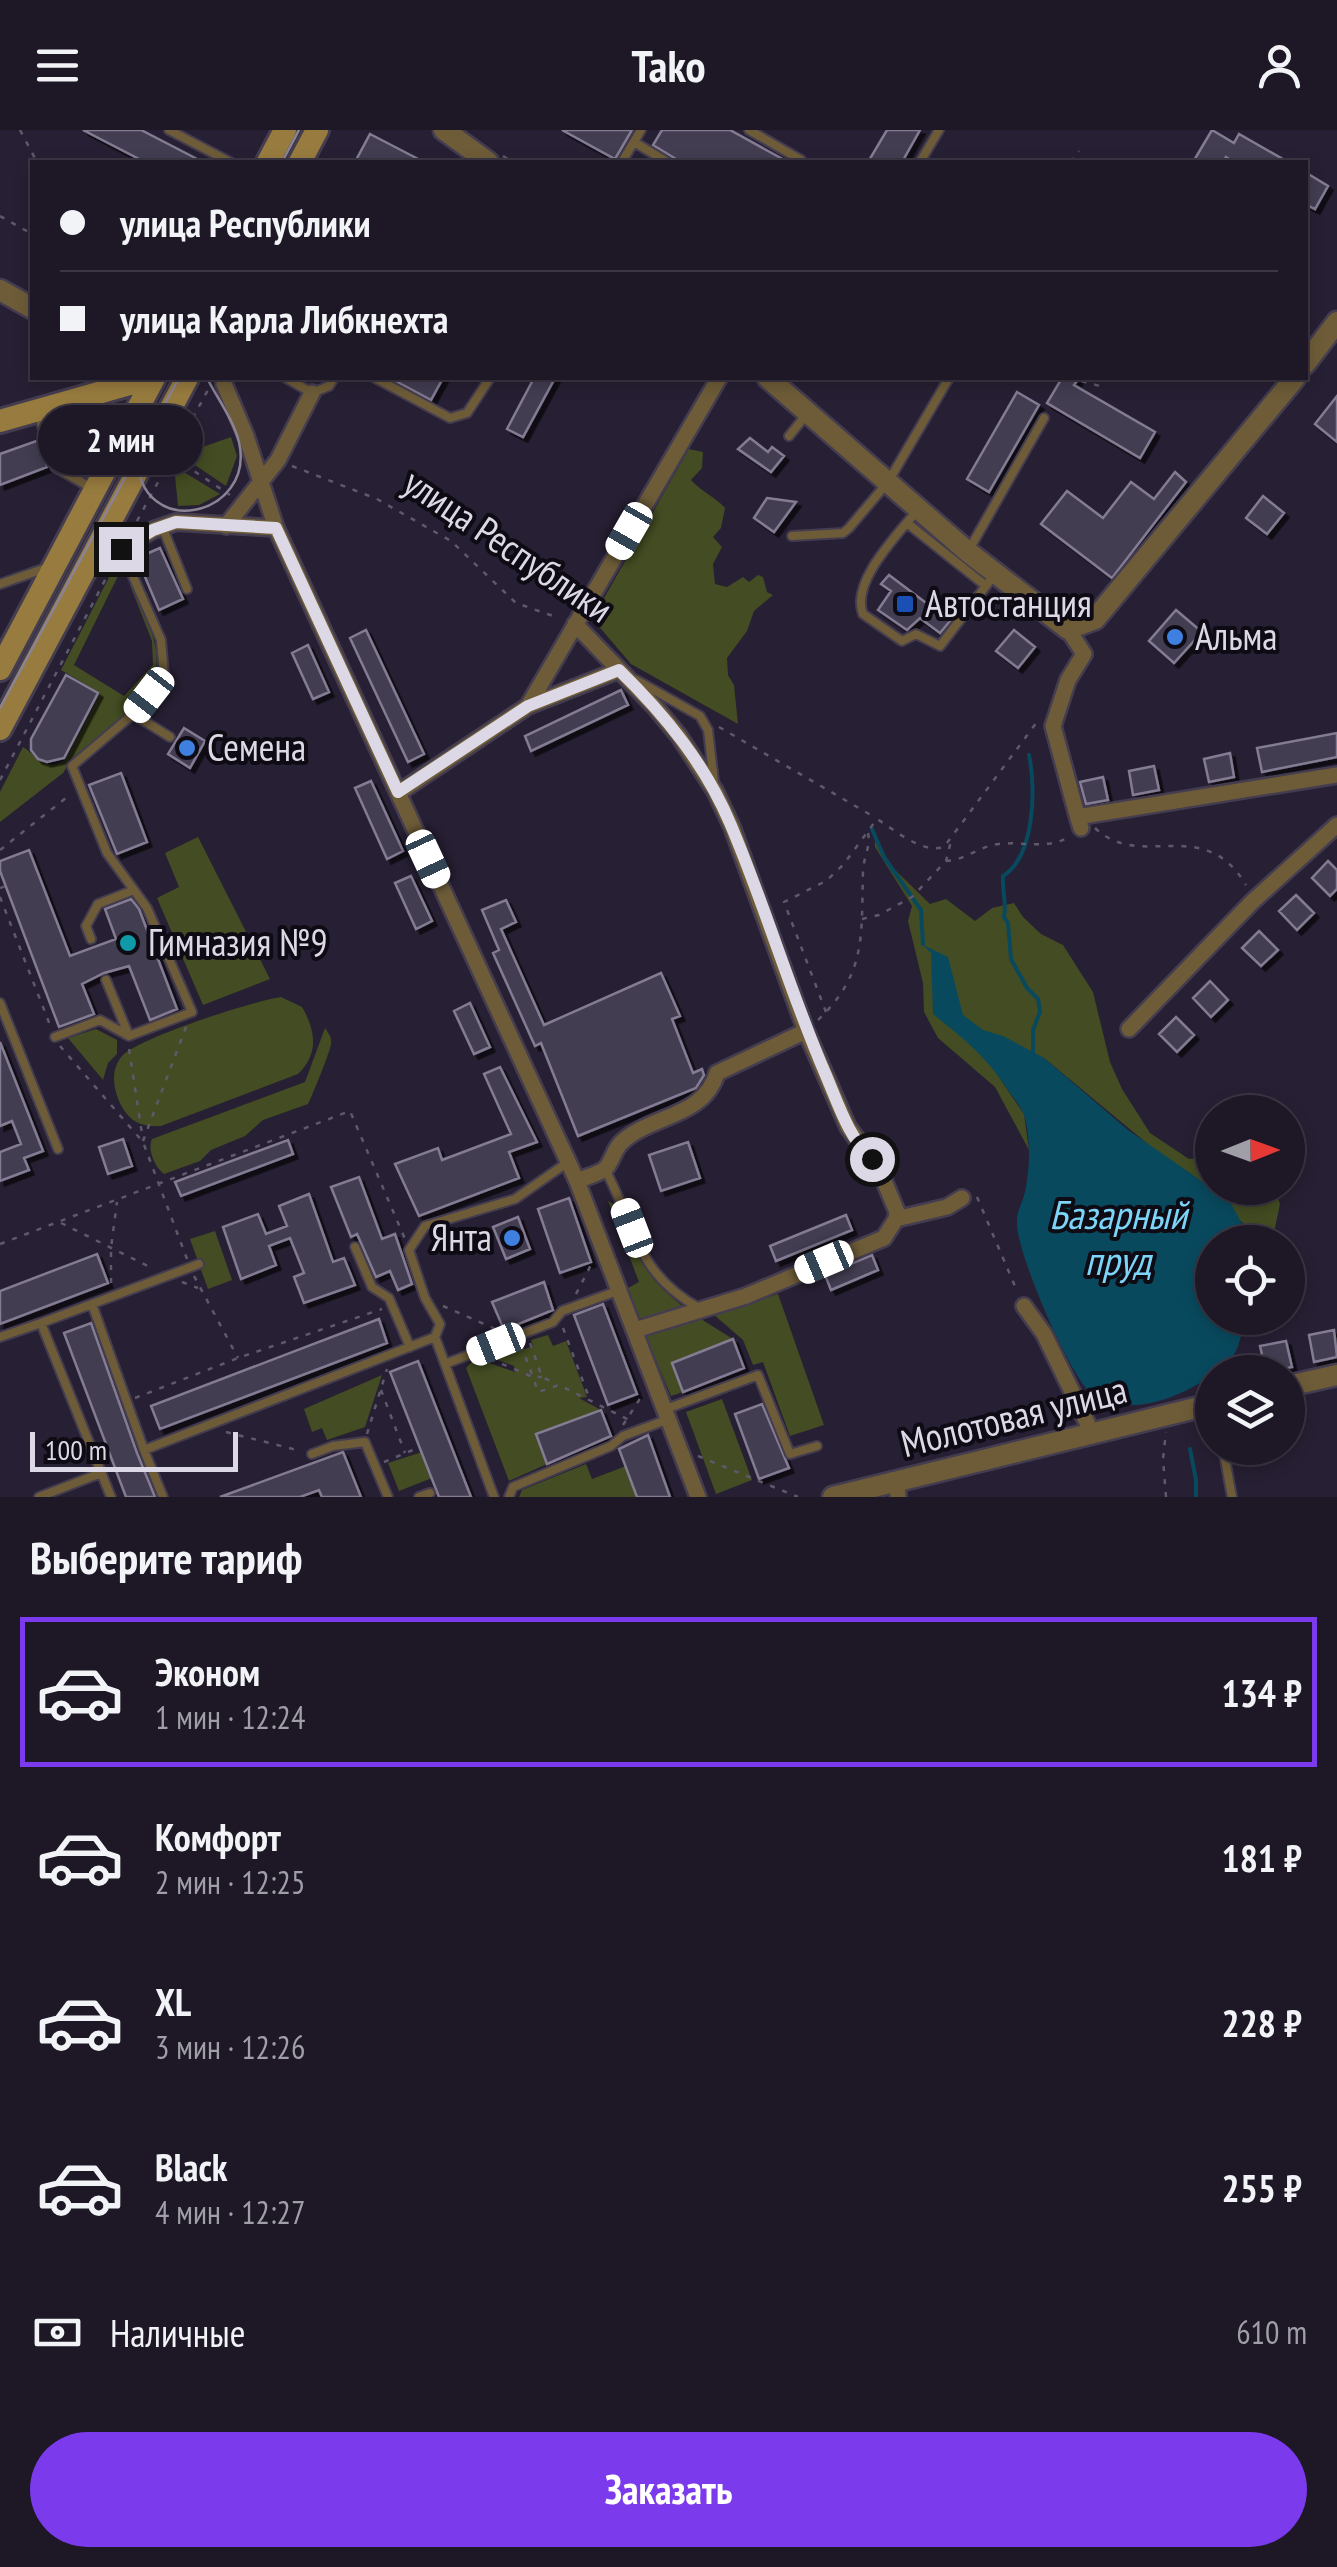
<!DOCTYPE html>
<html lang="ru">
<meta charset="utf-8">
<style>
body{margin:0;font-family:"PT Sans Narrow",sans-serif;background:#25202e;color:#f1f3f6;height:100vh;display:flex;flex-direction:column;font-size:38px;white-space:nowrap}
*{box-sizing:border-box;margin:0}
p{font-size:32px;color:#a09fa7}
.icon{flex:none;width:55px;height:55px;fill:none;stroke:currentColor;stroke-width:2;stroke-linecap:round;stroke-linejoin:round}
.map{position:relative;height:1367px;overflow:hidden}
.sheet{display:flex;flex-direction:column;background:#1d1726;flex:1}
.sheet>*{flex:none}
.banner{position:absolute;left:30px;top:30px;width:1278px;height:220px;border-radius:0px;box-shadow:0 5px 15px #0003,0 0 0 2px #3b3643;display:grid;align-content:center;height:220px;padding:0 30px;background:#1d1726}
.needle{width:65px;rotate:89deg}
.tools{position:absolute;left:1195px;top:965px;display:grid;gap:20px}
.tools a{display:grid;place-items:center;width:110px;height:110px;border-radius:50%;background:#1d1726;box-shadow:0 5px 15px #0003,0 0 0 2px #3b3643;font-size:50px}
.scale{position:absolute;left:30px;bottom:25px;width:208px;box-sizing:border-box;padding-left:10px;border:5px solid #ddd8e6;border-top:0;font-size:28px;line-height:35px;white-space:nowrap;color:#ddd8e6;-webkit-text-stroke:8px #0e0b14;paint-order:stroke}
.end{position:absolute;width:45px;height:45px;margin:-22px;border:12px solid #ddd8e6;background:#111;box-shadow:0 0 0 5px #111}
.from{border-radius:50%}
.bubble{position:absolute;height:70px;border-radius:35px;background:#1d1726;box-shadow:0 5px 15px #0003,0 0 0 2px #3b3643;font-size:32px;font-weight:600;line-height:70px;text-align:center}
.car{position:absolute;width:30px;height:60px;margin:-30px -15px;border-radius:12px;box-shadow:0 0 8px 2px #0007;background:linear-gradient(#fff 24%,#345 0 40%,#fff 0 76%,#345 0 86%,#fff 0)}
.banner b{display:flex;align-items:center;gap:35px;height:95px;font-size:38px}
.banner b+b{border-top:2px solid #3b3643}
.banner i{width:25px;height:25px;background:#f1f3f6}
ul{padding:0;list-style:none}
li{display:flex;align-items:center;gap:30px;height:150px;margin:0 20px 15px;padding:0 10px;border:5px solid transparent;border-radius:0px}
li div{flex:1}
li b{display:block;font-size:38px}
li em{font-style:normal;font-weight:600}
li.active{border-color:#7c3aed}
li>.icon{width:90px;height:90px;stroke-width:1.5}
h2{padding:0 30px;font-size:45px;line-height:120px}
.pay{display:flex;align-items:center;gap:25px;height:110px;padding:0 30px;font-size:38px}
.pay p{margin-inline-start:auto}
.button{display:flex;gap:20px;margin-top:auto;padding:20px 30px}
.button a{flex:1;height:115px;border-radius:60px;background:#7c3aed;color:#fff;font-size:40px;font-weight:600;line-height:115px;text-align:center}
header{display:flex;justify-content:space-between;align-items:center;height:130px;padding:0 30px;background:#1d1726;font-size:45px;font-weight:600}
.map>svg:first-child{display:block}
</style>
<header><svg class="icon" aria-label="menu" viewBox="0 0 24 24"><path d="M4 6h16M4 12h16M4 18h16"/></svg>Tako<svg class="icon" aria-label="person" viewBox="0 0 24 24"><circle cx="12" cy="8" r="4"/><path d="M4 21q1-7 8-7t8 7"/></svg></header>
<div class="map">
<svg width="1337" height="1367" viewBox="0 0 1337 1367">
<defs>
<filter id="shadow"><feDropShadow dx="4.5" dy="4.5" stdDeviation="0" flood-color="#0009"/></filter>
</defs>
<rect width="100%" height="100%" fill="#271f33"/>
<path fill="#434c22" d="M231 307 237 326 226 356 180 325Z
M689 319 703 322 702 338 691 350C702 362 714 366 725 378L721 398 713 407 722 417 713 434 715 454 727 457 743 447 749 452 758 445 763 447 767 462 773 465 754 481 747 501 727 528 728 545 734 555 738 594 631 534 596 493V482Z
M174 336 220 364 199 375 178 376Z
M118 430V446L74 535 124 566 153 535 152 511 130 455 133 454C142 480 163 516 155 545 148 573 90 615 68 635L63 643 0 692V662L23 617C38 626 45 643 65 630L100 563 61 540Z
M875 704 890 735 930 774 946 769 975 791 992 778 1014 773 1023 787 1041 804 1063 815 1093 862 1110 932 1122 959 1150 1003 1189 1029 1212 1026V1058H1275L1280 1074 1272 1112H1252L1243 1093 1044 928 984 925 1024 984 1029 1020 995 957 938 908 924 882 923 853 908 791 912 776 875 717Z
M198 707 270 849 203 875 157 768 179 757 165 723Z
M281 867 302 877C316 901 319 924 298 944L161 996C143 997 131 993 122 977 114 962 109 941 122 926 138 908 253 871 281 867Z
M325 898C329 904 332 907 331 914 330 922 313 964 308 974L263 990 245 1006 211 1020 200 1031 164 1044C155 1037 147 1020 152 1009L305 952Z
M96 899 117 910V924L108 933 103 950 68 908Z
M608 1071 618 1076C639 1129 640 1142 685 1178L641 1194 628 1158 639 1152Z
M215 1101 232 1150 208 1159 190 1109Z
M778 1164 824 1295 790 1306 763 1232 753 1235 743 1210 713 1184Z
M693 1184 733 1209 673 1233 683 1262 671 1266 644 1202Z
M548 1205 553 1216 566 1211 587 1267 579 1268 601 1280 537 1304 547 1334 509 1351 466 1238 475 1228 515 1242 514 1236 487 1226 519 1215 522 1220 533 1216 531 1210Z
M382 1245 365 1297 327 1310 322 1298 312 1302 304 1279Z
M722 1269 752 1350 716 1364 686 1282Z
M422 1322 432 1348 399 1361 388 1333Z
M586 1334 592 1349 626 1336 637 1367H519L522 1360Z"/>
<path fill="#09495e" d="M923 815 948 827 963 885 983 900 1003 906 1044 928 1128 1000 1229 1070 1252 1112H1212V1188H1247C1241 1200 1240 1220 1230 1230 1200 1261 1124 1297 1087 1259 1067 1238 1015 1120 1017 1091 1017 1081 1023 1071 1025 1062 1030 1039 1031 1008 1024 985 1021 977 1013 967 1008 960 985 925 965 910 933 884L931 823Z"/>
<g fill="none" stroke-linecap="round" stroke-linejoin="round">
<path stroke="#09495e" stroke-width="4" d="M1029 625C1036 658 1035 726 1003 746 1002 761 1007 774 1004 787L1008 793 1011 829 1027 858 1038 869 1040 882 1033 900V923
M872 699 884 727 921 780 923 814
M1190 1319 1196 1350V1367"/>
</g>
<path fill="#433c51" stroke="#837b93" stroke-width="2.5" filter="url(#shadow)" d="M83 0H141L203 32H145Z
M562 0H632L615 29Z
M662 0H730L788 32H681L653 15Z
M887 0H920L902 32H868Z
M1212 0 1234 13 1239 4 1288 32H1234L1226 27 1223 32H1193Z
M370 4 424 32H355Z
M1305 42 1328 56 1315 79 1305 74Z
M390 248H443L431 270Z
M534 248H555L523 307 507 299Z
M1062 248H1079L1074 255 1155 302 1140 328 1047 273Z
M1017 262 1039 275 989 362 967 349Z
M1337 266V312L1315 294Z
M750 308 768 322 772 317 784 326 771 342 738 319Z
M39 310 47 337 0 355V324Z
M1175 342 1186 352 1112 448 1041 394 1067 361 1103 388 1131 352 1154 369Z
M1263 366 1284 383 1267 404 1246 388Z
M767 368 796 372 774 402 754 388Z
M160 418 183 469 159 480 137 428Z
M889 445 950 491 940 503 920 488 907 500 878 480 891 461 881 454Z
M1176 480 1202 502 1174 533 1149 511Z
M366 500 424 624 408 632 350 508Z
M1014 500 1035 517 1018 538 996 521Z
M308 515 329 562 313 569 292 523Z
M66 545 98 563 64 628 47 632 38 629 31 620V609Z
M621 560 628 575 531 621 525 606Z
M184 598 205 611 190 638 168 624Z
M1337 603V627L1262 642 1257 618Z
M1230 623 1234 647 1209 652 1204 629Z
M1154 636 1159 660 1133 665 1129 641Z
M121 643 147 712 117 724 89 655Z
M1103 647 1108 670 1086 674 1080 652Z
M371 651 403 721 387 729 355 658Z
M29 720 70 826 116 809 105 779 131 769 139 779 177 879 150 890 129 836 104 843 82 854 94 884 59 897 0 741V731Z
M1328 731 1337 740V759L1330 766 1312 748Z
M411 746 432 791 416 799 395 753Z
M1296 765 1314 783 1297 800 1279 781Z
M506 770 516 792 501 799 544 895 661 843 680 886 672 889 693 943 702 939 704 945 696 958 578 1006 541 913 535 916 493 823 499 820 482 780Z
M1259 801 1278 820 1261 836 1242 818Z
M1210 851 1228 870 1211 887 1193 868Z
M470 873 490 917 474 924 454 881Z
M1176 887 1194 905 1177 922 1159 904Z
M0 912 43 1021 24 1028 29 1040 0 1051V1022L21 1014 12 991 0 996Z
M500 937 537 1012 509 1022 519 1048 419 1086 395 1034 438 1018 442 1030 511 1004 484 944Z
M123 1009 132 1036 108 1044 99 1017Z
M288 1010 293 1024 181 1066 175 1052Z
M688 1012 700 1048 661 1061 649 1025Z
M359 1047 382 1109 395 1104 412 1154 398 1160 390 1141 376 1147 357 1104 351 1107 331 1057Z
M309 1064 333 1132 344 1128 355 1155 304 1173 294 1147 304 1143 290 1108 269 1116 276 1135 241 1149 223 1097 258 1084 266 1104 287 1096 279 1076Z
M569 1068 591 1132 560 1143 538 1079Z
M846 1085 852 1100 776 1131 770 1116Z
M518 1087 530 1119 506 1129 493 1097Z
M97 1124 108 1153 0 1194V1161Z
M872 1125 878 1140 831 1160 825 1145Z
M544 1152 553 1180 504 1200 492 1172Z
M603 1174 637 1264 608 1275 574 1185Z
M379 1189 387 1213 160 1299 151 1276Z
M91 1193 137 1323 155 1367H126L64 1203Z
M1334 1200 1337 1227 1314 1232 1309 1205Z
M733 1209 744 1238 683 1262 672 1233Z
M1286 1211 1292 1237 1266 1242 1260 1216Z
M418 1231 471 1367H439L390 1242Z
M762 1274 789 1338 759 1349 735 1284Z
M601 1280 611 1306 547 1334 536 1304Z
M648 1305 670 1367H637L619 1319Z
M343 1322 361 1367H322L319 1360 300 1367H220Z"/>
<g fill="none" stroke-linecap="round" stroke-linejoin="round">
<g stroke="#443d50" stroke-width="12">
<path id="service" d="M169 0 230 32
M749 0 801 30 800 32
M634 12 667 32
M622 32 641 0
M920 32 939 0
M286 248 312 263 329 256 334 248
M375 248 450 288 467 283 490 248
M38 283 55 337 93 359
M789 306 806 285
M918 379C899 404 850 451 863 484L902 511 916 504 940 516 995 444
M907 393 986 456
M162 396 187 459
M792 406 843 403 849 398 888 352 949 248
M970 418 1044 288
M0 454 46 438
M636 550 700 586 708 600 714 652
M133 584 170 607
M91 809 86 796 98 774 134 760
M106 850 129 906
M0 873 58 1019
M55 907 100 890 129 906 192 882 147 778 107 723 72 636 133 584 164 546 161 510 121 419
M605 1039C636 1098 636 1143 699 1178
M355 1117 372 1157 389 1168 410 1217
M92 1174 144 1320 435 1207 494 1367
M41 1193 199 1134
M0 1207 41 1193 111 1367
M435 1207 440 1194 425 1168 409 1120 425 1096 515 1069 568 1032
M445 1234 553 1192 562 1181 620 1160
M666 1279 758 1245 790 1324 817 1316
M1223 1318 1232 1367
M144 1320 163 1367
M312 1324 333 1316 365 1312 388 1367
M39 1367 101 1343
M419 1367 430 1363
M509 1367 513 1357 611 1316 623 1306 669 1289"/>
</g>
<g stroke="#443d50" stroke-width="20">
<path id="minor" d="M224 254 246 306 276 398 577 1051 698 1367
M226 396 278 330 312 263
M101 409 121 419 153 400 176 392 276 398
M575 494 655 577 679 606 715 661 732 697 806 901 717 943C704 987 654 984 623 1011 614 1018 613 1030 606 1038 600 1044 585 1047 577 1051
M1068 499 1084 524 1068 550 1053 596 1077 685
M528 576 619 540
M398 663 528 576 719 248
M1081 698 1077 685 1083 686 1337 645
M1129 899 1253 771 1337 695
M806 901 848 997 880 1041 897 1082 896 1089
M1024 1176 1044 1204 1092 1303
M635 1200 746 1166 884 1108 896 1089 947 1077 962 1068
M897 1352 898 1367"/>
</g>
<g stroke="#443d50" stroke-width="25">
<path id="tertiary" d="M444 0 488 32
M0 160 32 178
M1305 234 1337 192
M768 248 968 422 1068 499 1095 489 1295 248
M1288 1256 1337 1245
M833 1367 1212 1274"/>
</g>
<g stroke="#443d50" stroke-width="28">
<path id="secondary" d="M268 32 285 0
M300 32 317 0
M0 291 151 248
M0 539 154 248
M0 599 187 248"/>
</g>
<path stroke="#60596b" stroke-width="2.5" stroke-dasharray="5 8" stroke-linecap="butt" d="M20 0 37 32
M503 26 512 32
M1071 32 1079 21
M0 86 32 104
M1069 248 1100 256
M97 282 104 298
M173 327 230 365
M292 336 377 369 451 411 516 473 559 488
M83 339 99 303 90 283
M137 391 209 258
M719 597 876 688
M0 650 114 433
M1095 698C1141 742 1203 683 1246 755
M0 720 71 664
M946 731C966 730 979 716 999 714 1024 711 1046 720 1069 707
M0 758 6 756
M0 767 50 895
M862 789 879 785 912 767 946 731 951 711
M826 882 784 772 826 751 843 735 877 689C895 700 922 724 944 717L1037 592
M818 890C867 843 861 806 863 742 863 728 871 717 868 703
M60 916 143 1012 187 1129
M129 919 143 1010
M143 1011 186 897
M977 1067 1017 1161
M61 1093 152 1138
M0 1114 350 981 405 1109
M194 1146 238 1228
M182 1152 198 1158
M111 1153V1118L117 1072
M576 1164 593 1131
M443 1176 500 1201
M563 1198 590 1270
M530 1213 542 1247 557 1254
M521 1215 533 1247H542
M490 1229 533 1247 538 1262 559 1255 633 1292
M381 1260 405 1323
M135 1268 238 1228 382 1179
M623 1295 643 1264
M226 1302 301 1321
M367 1304 387 1239
M698 1326 798 1367
M384 1332 420 1317
M1166 1367 1163 1329 1166 1302"/>
<use href="#service" stroke="#6e5c38" stroke-width="8"/>
<use href="#minor" stroke="#6e5c38" stroke-width="15"/>
<use href="#tertiary" stroke="#6e5c38" stroke-width="20"/>
<use href="#secondary" stroke="#987c3f" stroke-width="22"/>
<path stroke="#8b8495" stroke-width="2.5" d="M282 32 299 0
M137 326C139 413 256 387 239 312 233 289 217 268 207 248
M0 578 179 248"/>
</g>
<g fill="none" stroke-linecap="round" stroke-linejoin="round">
<path stroke="#ddd8e6" stroke-width="12" d="M121 419 153 400 176 392 276 398 398 662 528 576 619 540C665 585 705 634 730 693 765 775 790 862 825 943 838 973 848 1007 872 1029"/>
</g>
<rect fill="#1a4fb4" stroke="#0e0b14" stroke-width="4" x="895" y="464" width="20" height="20" rx="5"/>
<g fill="#3f7fe0" stroke="#0e0b14" stroke-width="4">
<circle cx="1175" cy="507" r="10"/>
<circle cx="187" cy="618" r="10"/>
<circle cx="512" cy="1108" r="10"/>
</g>
<circle fill="#0f9aa8" stroke="#0e0b14" stroke-width="4" cx="128" cy="813" r="10"/>
<g text-anchor="middle" stroke-width="8" stroke-linejoin="round" paint-order="stroke">
<g font-size="38" fill="#ddd8e6" stroke="#0e0b14">
<text transform="translate(508 416) rotate(34)" y="13">улица Республики</text>
<text transform="translate(1014 1287) rotate(-14)" y="13">Молотовая улица</text>
</g>
<g font-size="38" fill="#ddd8e6" stroke="#0e0b14" text-anchor="start">
<text x="925" y="487">Автостанция</text>
<text x="1195" y="520">Альма</text>
<text x="207" y="631">Семена</text>
<text x="148" y="826">Гимназия №9</text>
<text x="492" y="1121" text-anchor="end">Янта</text>
</g>
<g font-size="40" font-style="italic" fill="#7cd5f8" stroke="#0e0b14">
<text x="1118" y="1099">Базарный<tspan x="1118" dy="46">пруд</tspan></text>
</g>
</g>
</svg>
<div class="tools">
<a><svg class="needle" viewBox="-14 -14 28 28"><path d="M0-13l5 13h-10z" fill="#e53935"/><path d="M0 13l5-13h-10z" fill="#a09fa7"/></svg></a>
<a><svg class="icon" aria-label="locate" viewBox="0 0 24 24"><circle cx="12" cy="12" r="6"/><path d="M12 2v4M12 18v4M2 12h4M18 12h4"/></svg></a>
<a><svg class="icon" aria-label="layers" viewBox="0 0 24 24"><path d="M12 4l9 5-9 5-9-5zM3 14l9 5 9-5"/></svg></a>
</div>
<div class="scale">100 m</div>
<i class="end from" style="left:872px;top:1029px"></i>
<i class="end" style="left:121px;top:419px"></i>
<div class="bubble" style="left:38px;top:275px;width:165px">2 мин</div>
<i class="car" style="left:629px;top:401px;rotate:210deg"></i>
<i class="car" style="left:149px;top:565px;rotate:218deg"></i>
<i class="car" style="left:428px;top:729px;rotate:155deg"></i>
<i class="car" style="left:632px;top:1098px;rotate:339deg"></i>
<i class="car" style="left:824px;top:1132px;rotate:247deg"></i>
<i class="car" style="left:496px;top:1214px;rotate:248deg"></i>
<div class="banner">
<b><i class="from"></i>улица Республики</b>
<b><i></i>улица Карла Либкнехта</b>
</div>
</div>
<section class="sheet">
<h2>Выберите тариф</h2>
<ul>
<li class="active"><svg class="icon" aria-label="car" viewBox="0 0 24 24"><path d="M5 17H2v-5l4-1 3-4h7l3 4 3 1v5h-3M9 17h6M6 11h13"/><circle cx="7" cy="17" r="2"/><circle cx="17" cy="17" r="2"/></svg><div><b>Эконом</b><p>1 мин · 12:24</p></div><em>134 ₽</em></li>
<li><svg class="icon" aria-label="car" viewBox="0 0 24 24"><path d="M5 17H2v-5l4-1 3-4h7l3 4 3 1v5h-3M9 17h6M6 11h13"/><circle cx="7" cy="17" r="2"/><circle cx="17" cy="17" r="2"/></svg><div><b>Комфорт</b><p>2 мин · 12:25</p></div><em>181 ₽</em></li>
<li><svg class="icon" aria-label="car" viewBox="0 0 24 24"><path d="M5 17H2v-5l4-1 3-4h7l3 4 3 1v5h-3M9 17h6M6 11h13"/><circle cx="7" cy="17" r="2"/><circle cx="17" cy="17" r="2"/></svg><div><b>XL</b><p>3 мин · 12:26</p></div><em>228 ₽</em></li>
<li><svg class="icon" aria-label="car" viewBox="0 0 24 24"><path d="M5 17H2v-5l4-1 3-4h7l3 4 3 1v5h-3M9 17h6M6 11h13"/><circle cx="7" cy="17" r="2"/><circle cx="17" cy="17" r="2"/></svg><div><b>Black</b><p>4 мин · 12:27</p></div><em>255 ₽</em></li>
</ul>
<div class="pay"><svg class="icon" aria-label="cash" viewBox="0 0 24 24"><path d="M3 7h18v10H3z"/><circle cx="12" cy="12" r="2"/></svg>Наличные<p>610 m</p></div>
<div class="button"><a>Заказать</a></div>
</section>
